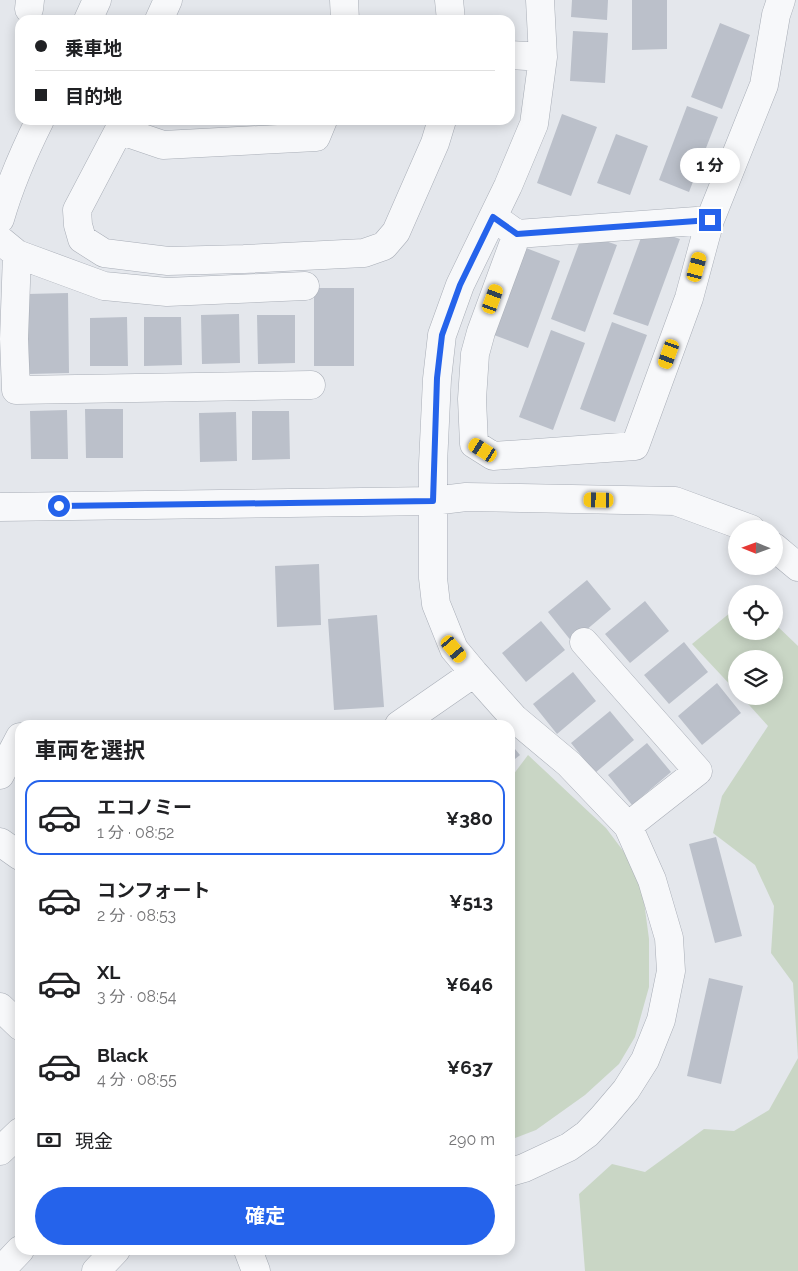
<!DOCTYPE html>
<html lang="ja">
<meta charset="utf-8">
<style>
body{margin:0;font-family:Raleway,"Noto Sans JP",sans-serif;background:#f6f6f6;color:#202124;height:100vh;display:flex;flex-direction:column;font-size:19px;white-space:nowrap}
*{box-sizing:border-box;margin:0}
p{font-size:16px;color:#757577}
.icon{flex:none;width:28px;height:28px;fill:none;stroke:currentColor;stroke-width:2;stroke-linecap:round;stroke-linejoin:round}
.map{position:relative;flex:1;overflow:hidden}
.panel{position:absolute;left:15px;top:720px;width:500px;height:535px;display:flex;flex-direction:column;background:#fff;border-radius:15px;box-shadow:0 2px 12px #0003}
.panel>*{flex:none}
.hud{position:absolute;left:15px;top:15px;width:500px;height:110px;border-radius:15px;box-shadow:0 2px 12px #0003;display:grid;align-content:center;height:110px;padding:0 20px;background:#fff}
.needle{width:32px;rotate:271deg}
.buttons{position:absolute;left:728px;top:520px;display:grid;gap:10px}
.buttons a{display:grid;place-items:center;width:55px;height:55px;border-radius:50%;background:#fff;box-shadow:0 2px 12px #0003;font-size:25px}
.end{position:absolute;width:22px;height:22px;margin:-11px;border:6px solid #2563eb;background:#fff;box-shadow:0 0 0 2px #fff}
.from{border-radius:50%}
.bubble{position:absolute;height:35px;border-radius:18px;background:#fff;box-shadow:0 2px 12px #0003;font-size:16px;font-weight:700;line-height:35px;text-align:center}
.car{position:absolute;width:15px;height:30px;margin:-15px -8px;border-radius:6px;box-shadow:0 0 4px 1px #0007;background:linear-gradient(#f5c518 24%,#345 0 40%,#f5c518 0 76%,#345 0 86%,#f5c518 0)}
.hud b{display:flex;align-items:center;gap:18px;height:48px;font-size:19px}
.hud b+b{border-top:1px solid #e0e0e0}
.hud i{width:12px;height:12px;background:#202124}
ul{padding:0;list-style:none}
li{display:flex;align-items:center;gap:15px;height:75px;margin:0 10px 8px;padding:0 10px;border:2px solid transparent;border-radius:15px}
li div{flex:1}
li b{display:block;font-size:19px}
li em{font-style:normal;font-weight:700}
li.active{border-color:#2563eb}
li>.icon{width:45px;height:45px;stroke-width:1.5}
h2{padding:0 20px;font-size:22px;line-height:60px}
.pay{display:flex;align-items:center;gap:12px;height:55px;padding:0 20px;font-size:19px}
.pay p{margin-inline-start:auto}
.button{display:flex;gap:10px;margin-top:auto;padding:10px 20px}
.button a{flex:1;height:58px;border-radius:30px;background:#2563eb;color:#fff;font-size:20px;font-weight:700;line-height:58px;text-align:center}
.map>svg:first-child{display:block}
</style>
<div class="map">
<svg width="798" height="1271" viewBox="0 0 798 1271">
<rect width="100%" height="100%" fill="#e4e7ec"/>
<path fill="#c9d6c5" d="M736 608V631H774V623L798 646V1271H585L579 1194 612 1164 645 1172 704 1129 734 1131 769 1110 798 1058 793 983 771 953 774 906 755 865 713 833 722 796 768 726 741 696H774V659H736V691L692 644Z
M528 755 606 828 627 856 643 894 649 939V987L635 1037 619 1064 585 1095 536 1130 510 1140V779Z"/>
<path fill="#bbc0ca" d="M572 0H608L607 20 571 17Z
M632 0H667V49L632 50Z
M720 23 750 35 722 109 691 97Z
M573 31 608 33 605 83 570 81Z
M687 106 718 117 689 192 659 180Z
M562 114 597 127 571 196 537 183Z
M616 134 648 146 630 195 597 183Z
M645 227 680 239 648 326 613 314Z
M583 233 617 245 585 332 551 319Z
M526 248 560 261 528 348 494 335Z
M314 288H354V366H314Z
M68 293 69 373 29 374 27 294Z
M239 314 240 363 202 364 201 315Z
M257 315H295V363L258 364Z
M127 317 128 366H90V318Z
M144 317H181L182 365 144 366Z
M612 322 647 335 615 422 580 409Z
M551 330 585 343 553 430 519 417Z
M85 409H123V458H86Z
M67 410 68 459H31L30 411Z
M252 411H289L290 459 252 460Z
M236 412 237 461 200 462 199 413Z
M319 564 321 625 277 627 275 566Z
M587 580 611 609 572 642 548 612Z
M645 601 669 631 630 663 605 634Z
M377 615 384 707 334 710 328 619Z
M541 621 565 650 526 682 502 653Z
M684 642 708 672 669 704 644 675Z
M573 672 596 701 557 734 533 704Z
M717 683 741 713 702 745 678 716Z
M610 711 634 740 595 773 571 743Z
M510 743 520 755 510 763Z
M647 743 671 772 632 805 608 775Z
M716 837 742 936 715 943 689 844Z
M709 978 743 986 721 1084 687 1076Z"/>
<g fill="none" stroke-linecap="round" stroke-linejoin="round">
<g stroke="#a9aeb7" stroke-width="29">
<path id="minor" d="M344 0 345 20
M449 0 451 20
M29 9 30 0
M88 20 97 0
M159 20 168 0
M510 55 543 57
M121 120 119 130 77 210 78 225 82 239 104 253 168 261 244 259 364 253 384 246 396 232 435 143 442 120
M119 130 163 145 316 137 323 120
M0 219C10 184 24 152 40 120
M503 224 517 234 710 220
M517 234 481 332 475 354 472 399 474 444 493 456 635 446 689 298 710 220 764 85 776 15 781 0
M0 240 17 254 104 286 167 292 305 286
M17 254 14 339 16 390 311 385
M0 507 433 501 466 497 675 501 751 529
M774 547 798 567
M584 642 698 771 628 826
M399 725 474 673
M0 775 20 737
M0 842 20 856
M0 1007 20 1026
M0 1151 20 1132
M510 1172 524 1168 569 1147 587 1134 603 1117 626 1090 645 1060 661 1020 671 971 669 938 652 880 628 826 569 764 514 718 474 673 454 649 436 604 433 578V464L437 379 442 335 460 285 508 186 534 124 543 57 540 0
M248 1250 256 1271
M0 1271 20 1250
M96 1271 116 1250"/>
</g>
<use href="#minor" stroke="#f7f8fa" stroke-width="28"/>
</g>
<g fill="none" stroke-linecap="round" stroke-linejoin="round">
<path stroke="#2563eb" stroke-width="6" d="M59 506 433 501 437 378 442 335 460 285 493 217 517 234 710 220"/>
</g>
</svg>
<div class="buttons">
<a><svg class="needle" viewBox="-14 -14 28 28"><path d="M0-13l5 13h-10z" fill="#e53935"/><path d="M0 13l5-13h-10z" fill="#757577"/></svg></a>
<a><svg class="icon" aria-label="locate" viewBox="0 0 24 24"><circle cx="12" cy="12" r="6"/><path d="M12 2v4M12 18v4M2 12h4M18 12h4"/></svg></a>
<a><svg class="icon" aria-label="layers" viewBox="0 0 24 24"><path d="M12 4l9 5-9 5-9-5zM3 14l9 5 9-5"/></svg></a>
</div>
<i class="end from" style="left:59px;top:506px"></i>
<i class="end" style="left:710px;top:220px"></i>
<div class="bubble" style="left:680px;top:148px;width:60px">1 分</div>
<i class="car" style="left:697px;top:267px;rotate:15deg"></i>
<i class="car" style="left:493px;top:299px;rotate:20deg"></i>
<i class="car" style="left:669px;top:354px;rotate:200deg"></i>
<i class="car" style="left:483px;top:450px;rotate:302deg"></i>
<i class="car" style="left:599px;top:500px;rotate:271deg"></i>
<i class="car" style="left:454px;top:649px;rotate:140deg"></i>
<div class="hud">
<b><i class="from"></i>乗車地</b>
<b><i></i>目的地</b>
</div>
<section class="panel">
<h2>車両を選択</h2>
<ul>
<li class="active"><svg class="icon" aria-label="car" viewBox="0 0 24 24"><path d="M5 17H2v-5l4-1 3-4h7l3 4 3 1v5h-3M9 17h6M6 11h13"/><circle cx="7" cy="17" r="2"/><circle cx="17" cy="17" r="2"/></svg><div><b>エコノミー</b><p>1 分 · 08:52</p></div><em>¥380</em></li>
<li><svg class="icon" aria-label="car" viewBox="0 0 24 24"><path d="M5 17H2v-5l4-1 3-4h7l3 4 3 1v5h-3M9 17h6M6 11h13"/><circle cx="7" cy="17" r="2"/><circle cx="17" cy="17" r="2"/></svg><div><b>コンフォート</b><p>2 分 · 08:53</p></div><em>¥513</em></li>
<li><svg class="icon" aria-label="car" viewBox="0 0 24 24"><path d="M5 17H2v-5l4-1 3-4h7l3 4 3 1v5h-3M9 17h6M6 11h13"/><circle cx="7" cy="17" r="2"/><circle cx="17" cy="17" r="2"/></svg><div><b>XL</b><p>3 分 · 08:54</p></div><em>¥646</em></li>
<li><svg class="icon" aria-label="car" viewBox="0 0 24 24"><path d="M5 17H2v-5l4-1 3-4h7l3 4 3 1v5h-3M9 17h6M6 11h13"/><circle cx="7" cy="17" r="2"/><circle cx="17" cy="17" r="2"/></svg><div><b>Black</b><p>4 分 · 08:55</p></div><em>¥637</em></li>
</ul>
<div class="pay"><svg class="icon" aria-label="cash" viewBox="0 0 24 24"><path d="M3 7h18v10H3z"/><circle cx="12" cy="12" r="2"/></svg>現金<p>290 m</p></div>
<div class="button"><a>確定</a></div>
</section>
</div>
